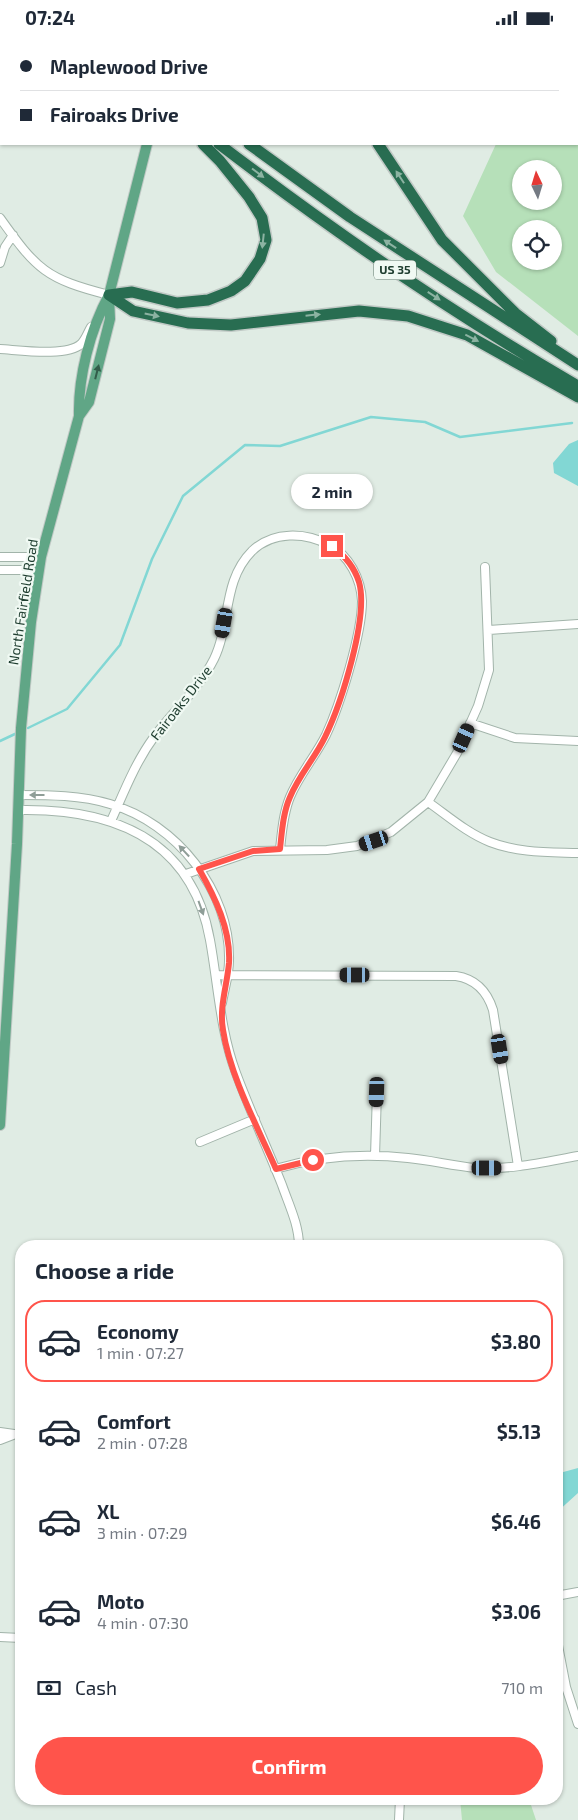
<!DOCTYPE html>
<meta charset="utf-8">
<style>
body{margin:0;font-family:"Exo 2",sans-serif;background:#f2f2f3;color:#1f2937;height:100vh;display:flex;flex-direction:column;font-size:19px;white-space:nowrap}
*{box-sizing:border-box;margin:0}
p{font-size:16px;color:#747a83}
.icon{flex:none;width:28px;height:28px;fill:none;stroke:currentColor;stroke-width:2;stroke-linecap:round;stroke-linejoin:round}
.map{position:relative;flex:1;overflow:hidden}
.panel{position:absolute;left:15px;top:1205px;width:548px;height:565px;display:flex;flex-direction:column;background:#fff;border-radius:20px;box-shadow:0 1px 4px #0004}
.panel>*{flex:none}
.guide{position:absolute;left:0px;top:0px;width:579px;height:110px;box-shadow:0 1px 4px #0004;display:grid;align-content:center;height:110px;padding:0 20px;background:#fff}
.needle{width:32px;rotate:356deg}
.buttons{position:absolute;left:512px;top:125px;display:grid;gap:10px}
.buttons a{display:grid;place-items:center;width:50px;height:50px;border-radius:50%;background:#fff;box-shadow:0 1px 4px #0004;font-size:25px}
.end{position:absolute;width:22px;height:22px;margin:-11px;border:6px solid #ff544b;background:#fff;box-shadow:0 0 0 2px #fff}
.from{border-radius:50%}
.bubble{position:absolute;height:35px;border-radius:18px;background:#fff;box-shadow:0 1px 4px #0004;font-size:16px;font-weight:700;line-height:35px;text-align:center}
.car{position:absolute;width:15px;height:30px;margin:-15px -8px;border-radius:6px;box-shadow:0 0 4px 1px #0007;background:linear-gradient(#222 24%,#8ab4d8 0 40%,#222 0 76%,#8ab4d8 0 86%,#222 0)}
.guide b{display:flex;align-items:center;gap:18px;height:48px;font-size:19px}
.guide b+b{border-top:1px solid #e0e1e3}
.guide i{width:12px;height:12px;background:#1f2937}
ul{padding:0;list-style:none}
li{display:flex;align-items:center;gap:15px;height:82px;margin:0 10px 8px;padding:0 10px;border:2px solid transparent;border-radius:20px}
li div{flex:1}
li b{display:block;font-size:19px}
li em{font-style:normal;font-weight:700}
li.selected{border-color:#ff544b}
li>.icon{width:45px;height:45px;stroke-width:1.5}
h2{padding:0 20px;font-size:22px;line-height:60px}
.pay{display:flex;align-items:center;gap:12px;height:55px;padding:0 20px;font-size:19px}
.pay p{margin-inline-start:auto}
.button{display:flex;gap:10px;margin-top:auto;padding:10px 20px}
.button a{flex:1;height:58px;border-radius:30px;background:#ff544b;color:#fff;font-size:20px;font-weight:700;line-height:58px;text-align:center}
.status{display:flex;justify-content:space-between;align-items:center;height:35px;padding:0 25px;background:#fff;direction:ltr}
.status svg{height:14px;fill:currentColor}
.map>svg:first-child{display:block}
</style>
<div class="status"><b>07:24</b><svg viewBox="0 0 49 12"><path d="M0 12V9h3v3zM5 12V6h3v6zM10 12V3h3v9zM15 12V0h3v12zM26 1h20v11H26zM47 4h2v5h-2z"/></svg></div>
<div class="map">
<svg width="578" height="1785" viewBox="0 0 578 1785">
<rect width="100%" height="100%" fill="#e0ece4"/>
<path fill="#b6e0b9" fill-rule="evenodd" d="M546 0H578V301L496 237 463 181 496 109H578V1ZM521 134H554V166H521ZM521 194H554V226H521Z
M460 1764H529L536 1785H462Z"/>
<path fill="#82d7d4" d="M578 405V451L554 438 553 428 569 409Z
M578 1433V1458L556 1478V1439Z"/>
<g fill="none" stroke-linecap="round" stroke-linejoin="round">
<path stroke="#82d7d4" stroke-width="2.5" d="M532 0 534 1
M578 18V19
M28 693 67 674 120 610 152 524 183 461 245 410 280 411 371 382 425 387 460 402 572 388
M0 706 15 699"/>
<g stroke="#a2b4aa" stroke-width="10">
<path id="minor" d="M0 7 1 8
M0 183C37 235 46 244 109 260
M0 228 5 212 13 200
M0 314C19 315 67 322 81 309 86 304 88 297 91 292
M0 522H41
M0 535H39
M489 595 578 589
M470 688 515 703 578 706
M19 760C49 760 81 760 110 769 176 788 231 856 229 926 229 940 224 955 222 968
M428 767C448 781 467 798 490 807 518 818 548 817 578 818
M18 775C112 773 192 803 210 905 218 949 220 995 236 1038 250 1076 267 1112 282 1150 289 1170 299 1190 299 1211
M111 786C124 757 135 728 154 702 174 675 199 654 214 624 231 589 222 546 252 516 273 496 305 497 329 510 349 520 361 544 362 566 362 599 340 670 326 700 315 722 299 740 290 762 283 779 282 797 280 814
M186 839 253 816 327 815 357 811 391 797 428 767 457 718 478 671 489 635 485 532
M216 940 456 941C476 944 487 956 493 975L518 1131
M200 1107 255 1084
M375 1121 377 1057
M275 1134C319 1121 363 1118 408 1123 430 1125 453 1131 476 1133 510 1135 544 1127 578 1121
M0 1397 21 1400
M0 1405 13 1400
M556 1561 578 1557
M556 1600 566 1652 578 1689
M0 1602 21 1603
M399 1785 400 1764"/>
</g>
<g stroke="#c0c9c5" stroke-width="12">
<path id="major" d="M79 381 89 367 110 284 109 261
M0 1090 17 809 21 693 31 587 41 522 79 381C78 342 90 295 109 260L147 109"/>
</g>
<g stroke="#c0c9c5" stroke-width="14">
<path id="highway" d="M83 0 85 1
M112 0 113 1
M174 0 175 1
M296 0 298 1
M219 109C333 196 453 279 578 351
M249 109 350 182 578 330
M378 109 442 205 515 278 551 306
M109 260 133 276 188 288 231 290 359 276 408 281 467 300 578 362
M109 260 132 257 177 268 208 265 231 256 245 246 260 224 266 205 262 183 249 162 220 126 203 109"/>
</g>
<use href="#minor" stroke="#fff" stroke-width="8"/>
<use href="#major" stroke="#60a686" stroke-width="10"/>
<use href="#highway" stroke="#286d51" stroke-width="11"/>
</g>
<defs><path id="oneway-solid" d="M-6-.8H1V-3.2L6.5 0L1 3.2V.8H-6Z" transform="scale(1.25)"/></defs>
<g fill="#8cb3a2">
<use href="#oneway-solid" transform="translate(258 138) rotate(37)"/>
<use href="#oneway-solid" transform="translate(400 142) rotate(-123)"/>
<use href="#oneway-solid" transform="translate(263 206) rotate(96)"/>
<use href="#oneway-solid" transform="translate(390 209) rotate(-146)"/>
<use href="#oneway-solid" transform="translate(434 261) rotate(33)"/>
<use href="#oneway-solid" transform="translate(152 280) rotate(12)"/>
<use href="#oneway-solid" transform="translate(313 280) rotate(-6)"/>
<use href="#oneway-solid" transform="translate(472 303) rotate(27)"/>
</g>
<use fill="#325d4a" href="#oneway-solid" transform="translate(97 337) rotate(-76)"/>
<g fill="#8f9e98">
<use href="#oneway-solid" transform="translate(37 760) rotate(180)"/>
<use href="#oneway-solid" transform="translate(184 816) rotate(-133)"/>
<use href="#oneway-solid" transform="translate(201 873) rotate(70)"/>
</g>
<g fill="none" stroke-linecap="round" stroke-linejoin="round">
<path stroke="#ff544b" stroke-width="6" d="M313 1125 276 1134C257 1091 230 1041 223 995 219 972 227 951 229 928 231 895 215 862 199 834L253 816 280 814C282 796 283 778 290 762 299 740 315 723 325 702 341 669 369 582 359 547 354 531 344 520 332 511"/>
</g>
<g text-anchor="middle" stroke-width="4.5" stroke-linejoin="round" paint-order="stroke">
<rect fill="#f0f9f3" stroke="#5e766a" stroke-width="1" x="374" y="225.5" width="42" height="19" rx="4"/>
<g font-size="12" font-weight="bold" fill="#1f3e30">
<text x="395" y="239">US 35</text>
</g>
<g font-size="14" fill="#1f3e30" stroke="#f0f9f3">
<text transform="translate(23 567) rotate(-81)" y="5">North Fairfield Road</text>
<text transform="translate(181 668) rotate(-52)" y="5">Fairoaks Drive</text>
</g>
</g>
</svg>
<div class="buttons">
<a><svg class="needle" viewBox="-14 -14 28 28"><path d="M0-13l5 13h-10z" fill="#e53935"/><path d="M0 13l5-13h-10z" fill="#747a83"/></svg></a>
<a><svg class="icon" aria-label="locate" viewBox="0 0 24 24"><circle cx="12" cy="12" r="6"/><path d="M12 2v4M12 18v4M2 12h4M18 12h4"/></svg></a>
</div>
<i class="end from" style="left:313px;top:1125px"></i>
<i class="end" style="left:332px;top:511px"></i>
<div class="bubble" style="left:291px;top:439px;width:82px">2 min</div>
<i class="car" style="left:224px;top:588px;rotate:190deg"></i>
<i class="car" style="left:464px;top:703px;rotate:24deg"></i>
<i class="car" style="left:374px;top:806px;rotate:252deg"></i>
<i class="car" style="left:355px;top:940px;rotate:270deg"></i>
<i class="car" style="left:500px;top:1014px;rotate:171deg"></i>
<i class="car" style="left:377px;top:1057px;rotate:182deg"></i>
<i class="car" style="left:487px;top:1133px;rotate:90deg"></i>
<div class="guide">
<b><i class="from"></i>Maplewood Drive</b>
<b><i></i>Fairoaks Drive</b>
</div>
<section class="panel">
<h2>Choose a ride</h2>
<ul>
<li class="selected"><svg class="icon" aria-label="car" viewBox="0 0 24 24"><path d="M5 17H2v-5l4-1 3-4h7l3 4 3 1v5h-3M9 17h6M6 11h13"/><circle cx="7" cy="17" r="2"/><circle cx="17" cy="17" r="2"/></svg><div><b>Economy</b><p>1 min · 07:27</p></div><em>$3.80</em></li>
<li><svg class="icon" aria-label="car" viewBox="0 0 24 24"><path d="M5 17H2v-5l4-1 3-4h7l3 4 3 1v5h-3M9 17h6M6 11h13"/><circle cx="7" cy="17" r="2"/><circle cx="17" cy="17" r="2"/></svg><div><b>Comfort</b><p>2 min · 07:28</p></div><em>$5.13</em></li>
<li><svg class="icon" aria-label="car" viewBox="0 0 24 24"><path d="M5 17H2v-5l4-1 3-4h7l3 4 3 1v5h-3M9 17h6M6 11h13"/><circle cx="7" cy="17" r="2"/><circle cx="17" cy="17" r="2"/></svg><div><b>XL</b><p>3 min · 07:29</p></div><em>$6.46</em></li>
<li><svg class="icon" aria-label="car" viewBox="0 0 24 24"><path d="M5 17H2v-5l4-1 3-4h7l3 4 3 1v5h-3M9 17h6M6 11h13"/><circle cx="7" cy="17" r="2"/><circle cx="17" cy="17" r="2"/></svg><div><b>Moto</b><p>4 min · 07:30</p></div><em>$3.06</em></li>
</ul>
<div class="pay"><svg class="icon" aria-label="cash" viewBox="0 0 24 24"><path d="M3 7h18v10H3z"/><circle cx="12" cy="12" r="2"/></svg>Cash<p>710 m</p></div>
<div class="button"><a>Confirm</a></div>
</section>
</div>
